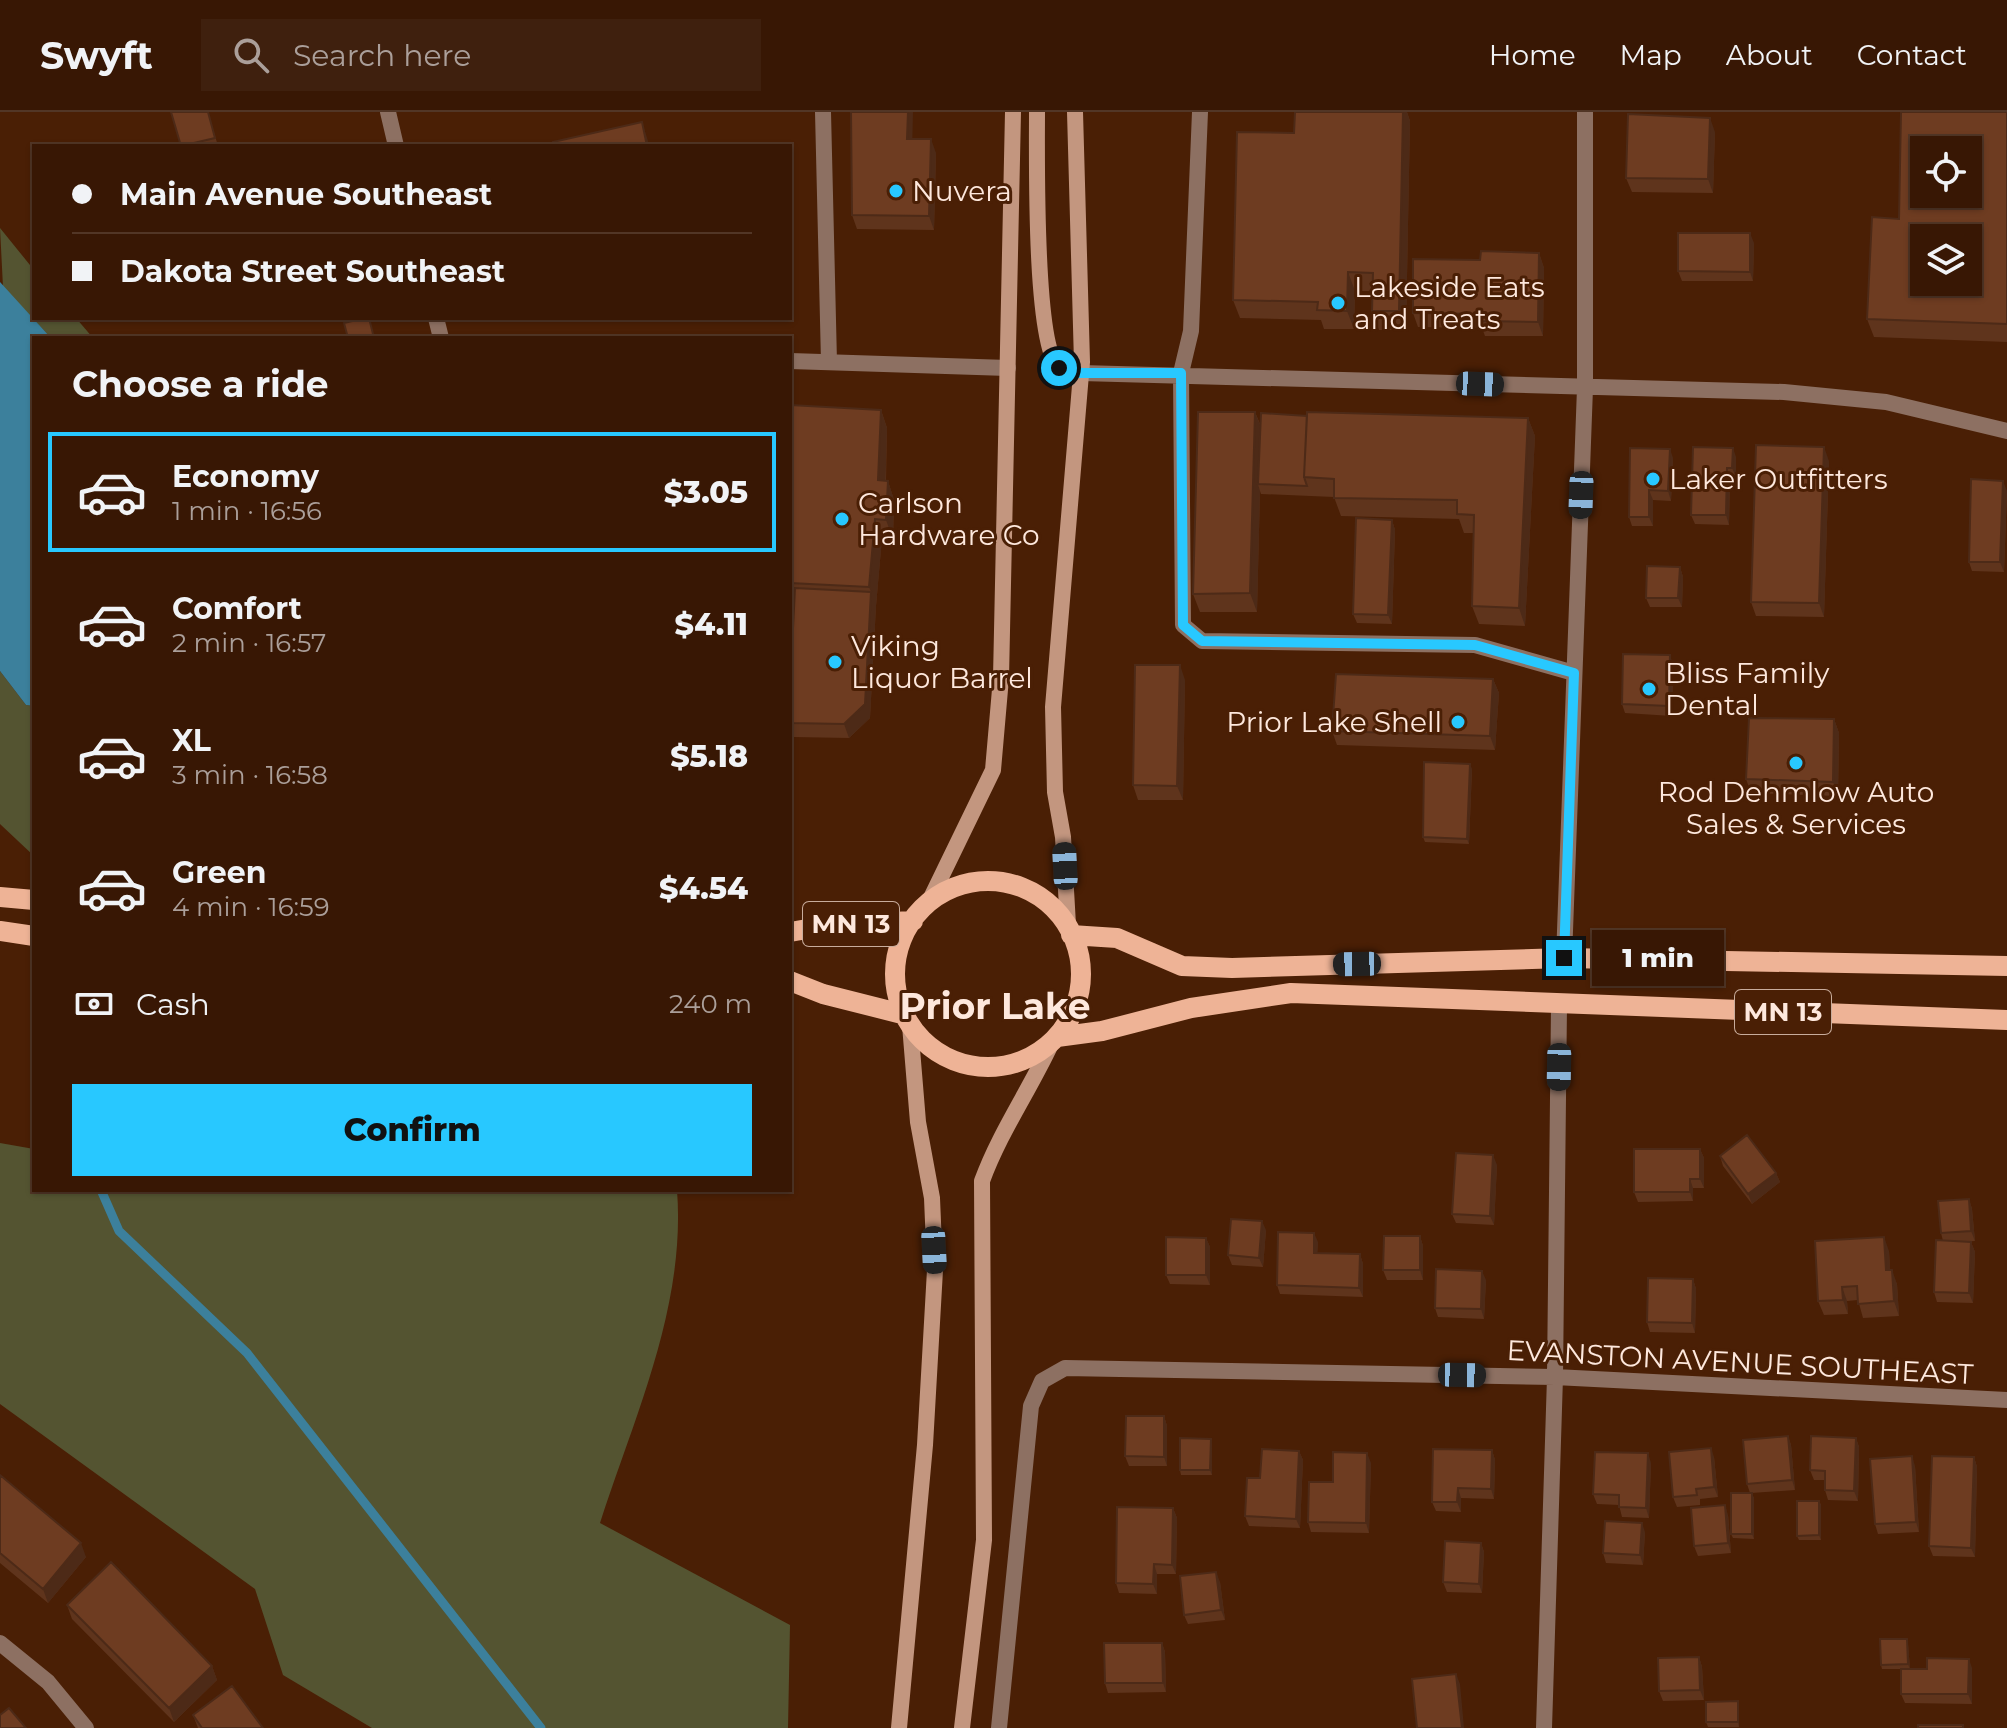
<!DOCTYPE html>
<meta charset="utf-8">
<style>
body{margin:0;font-family:Montserrat,sans-serif;background:#3f200e;color:#f1f3f6;height:100vh;display:flex;flex-direction:column;font-size:30px;white-space:nowrap}
*{box-sizing:border-box;margin:0}
p{font-size:26px;color:#ab9f9a}
.icon{flex:none;width:44px;height:44px;fill:none;stroke:currentColor;stroke-width:2;stroke-linecap:round;stroke-linejoin:round}
.map{position:relative;flex:1;overflow:hidden}
.drawer{position:absolute;left:32px;top:224px;width:760px;height:856px;display:flex;flex-direction:column;background:#381704;border-radius:0px;box-shadow:0 2px 6px #0004,0 0 0 2px #523626}
.drawer>*{flex:none}
.guide{position:absolute;left:32px;top:32px;width:760px;height:176px;border-radius:0px;box-shadow:0 2px 6px #0004,0 0 0 2px #523626;display:grid;align-content:center;height:176px;padding:0 40px;background:#381704}
.fabs{position:absolute;left:1910px;top:24px;display:grid;gap:16px}
.fabs a{display:grid;place-items:center;width:72px;height:72px;border-radius:0px;background:#381704;box-shadow:0 2px 6px #0004,0 0 0 2px #523626;font-size:40px}
.end{position:absolute;width:36px;height:36px;margin:-18px;border:10px solid #28c8ff;background:#111;box-shadow:0 0 0 4px #111}
.from{border-radius:50%}
.bubble{position:absolute;height:56px;border-radius:0px;background:#381704;box-shadow:0 2px 6px #0004,0 0 0 2px #523626;font-size:26px;font-weight:800;line-height:56px;text-align:center}
.car{position:absolute;width:24px;height:48px;margin:-24px -12px;border-radius:10px;box-shadow:0 0 6px 2px #0007;background:linear-gradient(#222 24%,#8ab4d8 0 40%,#222 0 76%,#8ab4d8 0 86%,#222 0)}
.guide b{display:flex;align-items:center;gap:28px;height:76px;font-size:30px}
.guide b+b{border-top:2px solid #523626}
.guide i{width:20px;height:20px;background:#f1f3f6}
ul{padding:0;list-style:none}
li{display:flex;align-items:center;gap:24px;height:120px;margin:0 16px 12px;padding:0 24px;border:4px solid transparent;border-radius:0px}
li div{flex:1}
li b{display:block;font-size:30px}
li em{font-style:normal;font-weight:800}
li.selected{border-color:#28c8ff}
li>.icon{width:72px;height:72px;stroke-width:1.5}
h2{padding:0 40px;font-size:36px;line-height:96px}
.pay{display:flex;align-items:center;gap:20px;height:88px;padding:0 40px;font-size:30px}
.pay p{margin-inline-start:auto}
.cta{display:flex;gap:16px;margin-top:auto;padding:16px 40px}
.cta a{flex:1;height:92px;border-radius:0px;background:#28c8ff;color:#111;font-size:32px;font-weight:800;line-height:92px;text-align:center}
header{display:flex;align-items:center;gap:48px;box-sizing:border-box;height:112px;padding:0 40px;background:#381704;border-bottom:2px solid #523626}
header strong{font-size:38px}
nav{display:flex;gap:44px;margin-inline-start:auto;font-size:28px}
.search{width:560px;height:72px;background:#3f200e;display:flex;align-items:center;gap:20px;box-sizing:border-box;padding:0 28px;border-radius:0px;color:#ab9f9a;font-size:30px}
.map>svg:first-child{display:block}
</style>
<header>
<strong>Swyft</strong>
<div class="search"><svg class="icon" aria-label="search" viewBox="0 0 24 24"><circle cx="10" cy="10" r="6"/><path d="M15 15l6 6"/></svg>Search here</div>
<nav><a>Home</a><a>Map</a><a>About</a><a>Contact</a></nav>
</header>
<div class="map">
<svg width="2007" height="1616" viewBox="0 0 2007 1616">
<rect width="100%" height="100%" fill="#4a1f05"/>
<path fill="#545431" d="M0 116 34 158V206H76L93 226H51L3 175Z
M0 559 26 593 34 594V744L0 712Z
M0 1031 34 1037V1078H677C686 1194 635 1303 600 1411L790 1513 788 1616H372L283 1563 255 1477 0 1292Z"/>
<path fill="#3c809c" d="M0 170 51 226H34V594L26 593 0 559Z"/>
<g fill="none" stroke-linecap="round" stroke-linejoin="round">
<path stroke="#3c809c" stroke-width="9" d="M101 1078 119 1119 247 1241 541 1616"/>
<path stroke="#8d7062" stroke-width="16" d="M388 0 396 34
M823 0 829 250
M1200 0 1191 219 1181 261 1183 513 1202 529 1475 533 1574 561
M436 206 441 226
M790 249 1008 256
M1081 261 1784 280 1886 290 2007 319
M1564 846 1585 276V0
M0 1531 48 1570 86 1616
M999 1616 1031 1294 1042 1269 1065 1256 1555 1265 2007 1288
M1544 1616 1555 1265 1559 893"/>
<path stroke="#c3967f" stroke-width="16" d="M1037 0C1037 42 1034 234 1059 256L1081 261
M927 794 993 658 1001 566 1013 0
M1068 813 1063 725 1055 680 1053 595 1082 250 1075 0
M899 1616 925 1333 935 1158 932 1086 918 1010 910 913
M962 1616 984 1428 982 1069C1000 1020 1029 979 1051 932"/>
<path stroke="#eeb396" stroke-width="20" d="M895 862a93 93 0 1 1 186 0a93 93 0 1 1-186 0Z
M0 785 34 788
M0 819 34 824
M790 820 830 813 913 809
M1071 823 1117 826 1182 854 1232 856 1564 846 2007 854
M790 869 823 882 906 903
M1057 925 1102 919 1191 896 1291 881 2007 908"/>
</g>
<path fill="#5f341c" d="M208 0 218 34H181Z
M1295 0H1407L1410 9 1406 218H1379L1372 199V179H1355L1354 217H1324L1321 208 1240 206 1233 188 1294 21Z
M2007 0V230L1874 225 1867 207 1899 107Z
M1715 20 1713 81 1632 80 1626 66Z
M912 27 936 41 934 118 857 117 852 103Z
M1754 131 1753 169H1682L1678 159Z
M1539 141 1544 156 1543 224H1485L1482 216 1418 215 1413 201 1480 148Z
M790 293 881 298 887 316 886 369H888L894 388 893 427 882 426 876 494 870 606 849 626 793 625 790 616V576L794 490H790Z
M1255 300 1261 314 1307 304 1528 306 1535 324 1525 514 1479 512 1472 494 1473 421H1464L1459 407 1341 404 1334 385 1261 382 1260 379 1257 500H1200L1193 482Z
M1693 335 1736 345V365H1730L1729 413 1695 412 1691 403Z
M1673 346 1671 389 1653 388V414H1632L1629 405Z
M1829 349 1824 505 1756 504 1751 490Z
M2007 379 2004 460 1972 459 1969 450Z
M1392 408 1395 418 1392 512 1357 511 1353 502Z
M1680 455 1683 465 1682 495H1650L1646 486Z
M1673 553 1672 604 1625 601 1622 592Z
M1493 567 1499 581 1495 638 1337 633 1332 619Z
M1185 568 1183 688H1138L1133 673Z
M1834 607 1839 621 1838 684 1751 681 1746 667Z
M1472 657 1469 732 1425 730 1423 725Z
M1700 1037 1704 1046V1076H1693V1089L1638 1090 1634 1080Z
M1720 1044 1776 1061 1780 1070 1752 1092 1723 1054Z
M1497 1053 1494 1113 1456 1111 1452 1102Z
M1969 1087 1972 1097 1975 1129 1960 1130H1971L1975 1140 1973 1191 1937 1190 1934 1180 1943 1129 1941 1121Z
M1266 1118 1263 1155 1232 1153 1228 1143Z
M1420 1124 1423 1134V1168H1387L1383 1158Z
M1206 1126 1210 1135V1173L1170 1172 1166 1163Z
M1318 1130 1317 1141 1360 1142 1363 1152V1185L1280 1182 1277 1173Z
M1889 1139 1890 1158 1897 1172 1899 1204 1863 1206 1858 1188 1847 1189 1848 1202 1824 1203 1818 1189Z
M1693 1167 1696 1177 1695 1221 1650 1220 1647 1210Z
M1486 1168 1484 1207 1438 1205 1435 1196Z
M1164 1304 1167 1314V1354H1129L1125 1344Z
M1788 1324 1791 1333 1795 1378 1751 1381 1754 1386V1427L1733 1426 1731 1422 1750 1381 1747 1372Z
M1856 1326 1859 1335 1858 1389 1828 1388 1825 1378V1368H1814L1810 1358Z
M1212 1332V1363H1181L1180 1358Z
M1492 1338 1495 1348 1494 1387 1461 1386V1400L1436 1399 1432 1390Z
M1299 1339 1303 1348 1300 1416 1249 1414 1245 1404 1260 1366Z
M1714 1345 1718 1385 1700 1387V1393L1677 1395 1673 1385Z
M1974 1345 1977 1355 1975 1445 1933 1444 1929 1434Z
M1371 1351 1369 1421 1311 1420 1308 1410 1333 1370Z
M1651 1351 1649 1406 1622 1405 1619 1393 1597 1392 1593 1382Z
M1915 1354 1919 1420 1878 1422 1875 1412Z
M0 1363 86 1445 48 1491 0 1451Z
M1819 1389 1821 1393V1428H1799L1797 1424Z
M1173 1396 1177 1406 1176 1462H1157V1482L1119 1481 1116 1471Z
M1728 1403 1731 1441 1698 1444 1694 1434Z
M1645 1420 1643 1453 1606 1451 1603 1441Z
M1481 1431 1484 1440 1482 1481 1447 1480 1443 1470Z
M1220 1470 1225 1508 1188 1512 1184 1503Z
M67 1493 212 1554 217 1568 174 1610 72 1507Z
M1907 1527 1908 1532 1910 1557H1882L1881 1553Z
M1162 1531 1165 1540 1166 1580 1108 1581 1105 1571Z
M1699 1545 1702 1555 1704 1588 1663 1589 1659 1579Z
M1972 1556V1592L1905 1591 1901 1582Z
M1739 1594V1615H1708L1706 1610Z
M193 1603 263 1616H198Z"/>
<path fill="#4d2a17" d="M908 0H913L912 41 907 27Z
M1403 0H1407L1410 9 1406 218 1399 199Z
M1710 6 1715 20 1713 81 1708 67Z
M642 10 648 29 649 34H647Z
M931 27 936 41 934 118 929 104Z
M1750 121 1754 131 1753 169 1750 160Z
M1539 141 1544 156 1543 224 1538 210Z
M1348 160 1355 179 1354 217 1347 199Z
M881 298 887 316 885 387 878 368Z
M1255 300 1262 318 1258 372 1260 379 1257 500 1250 481Z
M1528 306 1535 324 1525 514 1519 496Z
M1824 335 1829 349 1824 505 1819 491Z
M1733 336 1736 345V365L1732 356Z
M1670 337 1673 346 1671 389 1668 379Z
M1727 356 1730 365 1729 413 1726 403Z
M888 369 894 388 893 427 886 408Z
M2003 369 2007 379 2004 460 2000 450Z
M1649 378 1653 388V414L1649 405Z
M875 407 882 426 876 494 870 606 849 626 844 612 871 480 869 475Z
M1392 408 1395 418 1392 512 1388 503Z
M1680 455 1683 465 1682 495 1678 486Z
M1670 543 1673 553 1672 604 1669 594Z
M1180 553 1185 568 1183 688 1177 674Z
M1493 567 1499 581 1495 638 1490 624Z
M1834 607 1839 621 1838 684 1833 670Z
M1470 652 1472 657 1469 732 1467 727Z
M1700 1037 1704 1046V1076L1700 1067Z
M1493 1043 1497 1053 1494 1113 1490 1104Z
M1776 1061 1780 1070 1752 1092 1748 1082Z
M1690 1067 1693 1076V1089L1690 1080Z
M1969 1087 1972 1097 1975 1129 1971 1119Z
M1262 1109 1266 1118 1263 1155 1259 1146Z
M1314 1121 1318 1130 1317 1150 1314 1141Z
M1420 1124 1423 1134V1168L1420 1158Z
M1884 1125 1889 1139 1891 1172 1886 1158Z
M1206 1126 1210 1135V1173L1206 1163Z
M1971 1130 1975 1140 1973 1191 1969 1181Z
M1360 1142 1363 1152V1185L1359 1176Z
M1892 1158 1897 1172 1899 1204 1894 1189Z
M1482 1159 1486 1168 1484 1207 1481 1197Z
M1693 1167 1696 1177 1695 1221 1692 1211Z
M1842 1175 1847 1189 1848 1202 1843 1188Z
M1164 1304 1167 1314V1354L1164 1345Z
M1788 1324 1791 1333 1795 1378 1792 1368Z
M1856 1326 1859 1335 1858 1389 1854 1379Z
M1211 1327 1212 1332V1363L1210 1358Z
M1711 1336 1714 1345 1718 1385 1714 1375Z
M1492 1338 1495 1348 1494 1387 1491 1377Z
M1299 1339 1303 1348 1300 1416 1296 1407Z
M1367 1341 1371 1351 1369 1421 1366 1411Z
M1648 1341 1651 1351 1649 1406 1646 1396Z
M1912 1344 1915 1354 1919 1420 1916 1410Z
M1974 1345 1977 1355 1975 1445 1971 1436Z
M1458 1376 1461 1386V1400L1457 1390Z
M1752 1381 1754 1386V1427L1752 1422Z
M1819 1389 1821 1393V1428L1819 1423Z
M1725 1393 1728 1403 1731 1441 1728 1431Z
M1173 1396 1177 1406 1176 1462 1172 1453Z
M1642 1411 1645 1420 1643 1453 1640 1443Z
M81 1431 86 1445 48 1491 43 1477Z
M1481 1431 1484 1440 1482 1481 1479 1472Z
M1154 1452 1157 1462V1482L1153 1472Z
M1216 1460 1220 1470 1225 1508 1221 1498Z
M1907 1527 1908 1532 1910 1557 1908 1552Z
M1162 1531 1165 1540 1166 1580 1163 1571Z
M1699 1545 1702 1555 1704 1588 1700 1578Z
M1969 1547 1972 1556V1592L1968 1582Z
M212 1554 217 1568 174 1610 169 1596Z
M1456 1562 1460 1572 1464 1616H1462Z
M1738 1589 1739 1594V1615L1738 1610Z"/>
<path fill="#6e3c21" stroke="#4d2a17" stroke-width="2" fill-rule="evenodd" d="M171 0H208L215 26 181 34Z
M851 0H908L907 27H931L929 104 852 103Z
M1295 0H1403L1399 199H1372L1373 161 1348 160 1347 199 1317 198 1318 190 1233 188 1237 20 1294 21Z
M1901 0H2007V212L1867 207 1872 105 1899 107ZM1924 38H1968V82H1924ZM1924 126H1968V170H1924Z
M1628 2 1710 6 1708 67 1626 66Z
M642 10 647 34H554L553 30Z
M1678 121H1750V160L1678 159Z
M1481 139 1539 141 1538 210 1480 209V202L1413 201V147L1480 148Z
M365 206H369L374 226H348L344 211Z
M790 293 881 298 878 368 888 369 886 408 875 407 869 475 790 471Z
M1198 300H1255L1250 481 1193 482Z
M1307 300 1528 306 1519 496 1472 494 1474 403 1457 402V388L1334 386V367L1304 365Z
M1261 301 1307 304 1304 365 1307 374 1258 372Z
M1756 333 1824 335 1819 491 1751 490Z
M1693 335 1733 336 1732 356H1727L1726 403H1691Z
M1630 336 1670 337 1668 379 1649 378V405H1629Z
M1971 367 2003 369 2000 450H1969Z
M1356 406 1392 408 1388 503 1353 502Z
M1647 454 1680 455 1678 486H1646Z
M795 476 871 480 865 592 844 612 790 611V576Z
M1623 542 1670 543 1669 594 1622 592Z
M1135 553H1180L1177 674 1133 673Z
M1336 562 1493 567 1490 624 1332 619Z
M1749 606 1834 607 1833 670 1746 667Z
M1424 650 1470 652 1467 727 1423 725Z
M1747 1023 1776 1061 1748 1082 1720 1044Z
M1634 1037H1700V1067H1690V1080H1634Z
M1456 1041 1493 1043 1490 1104 1452 1102Z
M1969 1087 1971 1119 1941 1121 1938 1089Z
M1231 1107 1262 1109 1259 1146 1228 1143Z
M1278 1120 1314 1121V1141L1360 1142 1359 1176 1277 1173Z
M1384 1124H1420V1158H1383Z
M1166 1125 1206 1126V1163H1166Z
M1884 1125 1886 1158H1892L1894 1189 1858 1192 1857 1174 1842 1175 1843 1188 1818 1189 1815 1129Z
M1936 1128 1971 1130 1969 1181 1934 1180Z
M1436 1157 1482 1159 1481 1197 1435 1196Z
M1648 1166 1693 1167 1692 1211 1647 1210Z
M1126 1304H1164V1345L1125 1344Z
M1788 1324 1792 1368 1747 1372 1743 1328Z
M1811 1324 1856 1326 1854 1379 1825 1378V1359L1810 1358Z
M1180 1326 1211 1327 1210 1358H1180Z
M1711 1336 1714 1375 1696 1377 1697 1383 1673 1385 1669 1340Z
M1262 1337 1299 1339 1296 1407 1245 1404 1247 1366H1260Z
M1433 1337 1492 1338 1491 1377 1458 1376 1457 1390H1432Z
M1333 1340 1367 1341 1366 1411 1308 1410 1309 1370H1333Z
M1595 1340 1648 1341 1646 1396 1619 1395V1383L1593 1382Z
M1912 1344 1916 1410 1875 1412 1870 1347Z
M1932 1344 1974 1345 1971 1436 1929 1434Z
M0 1363 81 1431 43 1477 0 1441Z
M1731 1381H1752V1422H1731Z
M1797 1389H1819V1423L1797 1424Z
M1725 1393 1728 1431 1694 1434 1691 1396Z
M1117 1395 1173 1396 1172 1453 1154 1452 1153 1472 1116 1471Z
M1605 1409 1642 1411 1640 1443 1603 1441Z
M1445 1429 1481 1431 1479 1472 1443 1470Z
M111 1450 212 1554 169 1596 67 1493Z
M1216 1460 1221 1498 1184 1503 1180 1464Z
M1880 1527H1907L1908 1552 1881 1553Z
M1104 1531H1162L1163 1571H1105Z
M1699 1545 1700 1578 1659 1579 1658 1546Z
M1927 1546 1969 1547 1968 1582H1901V1557H1927Z
M1456 1562 1462 1616H1417L1412 1567Z
M232 1574 263 1616H202L193 1603Z
M1738 1589V1610H1706V1590Z
M9 1596 26 1616H0V1603Z
M1918 1613H1963V1616H1918Z"/>
<g fill="none" stroke-linecap="round" stroke-linejoin="round">
<path stroke="#28c8ff" stroke-width="10" d="M1059 256 1081 261H1181L1183 513 1202 529 1475 533 1574 561 1564 846"/>
</g>
<g fill="#28c8ff" stroke="#4a1f05" stroke-width="3">
<circle cx="896" cy="79" r="8"/>
<circle cx="1338" cy="191" r="8"/>
<circle cx="1653" cy="367" r="8"/>
<circle cx="842" cy="407" r="8"/>
<circle cx="835" cy="550" r="8"/>
<circle cx="1649" cy="577" r="8"/>
<circle cx="1458" cy="610" r="8"/>
<circle cx="1796" cy="651" r="8"/>
</g>
<g text-anchor="middle" stroke-width="6" stroke-linejoin="round" paint-order="stroke">
<g fill="#4a1f05" stroke="#c8ac9c" stroke-width="2">
<rect x="803" y="790" width="96" height="44" rx="6"/>
<rect x="1735" y="878" width="96" height="44" rx="6"/>
</g>
<g font-size="26" font-weight="bold" fill="#fee8dd">
<text x="851" y="821">MN 13</text>
<text x="1783" y="909">MN 13</text>
</g>
<g font-size="28" fill="#fee8dd" stroke="#4a1f05" text-anchor="start">
<text x="912" y="89">Nuvera</text>
<text x="1354" y="185">Lakeside Eats<tspan x="1354" dy="32">and Treats</tspan></text>
<text x="1669" y="377">Laker Outfitters</text>
<text x="858" y="401">Carlson<tspan x="858" dy="32">Hardware Co</tspan></text>
<text x="851" y="544">Viking<tspan x="851" dy="32">Liquor Barrel</tspan></text>
<text x="1665" y="571">Bliss Family<tspan x="1665" dy="32">Dental</tspan></text>
<text x="1442" y="620" text-anchor="end">Prior Lake Shell</text>
<text x="1796" y="690" text-anchor="middle">Rod Dehmlow Auto<tspan x="1796" dy="32">Sales &amp; Services</tspan></text>
</g>
<g font-size="28" fill="#fee8dd" stroke="#4a1f05">
<text transform="translate(1740 1250) rotate(3)" y="10">EVANSTON AVENUE SOUTHEAST</text>
</g>
<g font-size="36" font-weight="bold" fill="#fee8dd" stroke="#4a1f05">
<text x="995" y="907">Prior Lake</text>
</g>
</g>
</svg>
<div class="fabs">
<a><svg class="icon" aria-label="locate" viewBox="0 0 24 24"><circle cx="12" cy="12" r="6"/><path d="M12 2v4M12 18v4M2 12h4M18 12h4"/></svg></a>
<a><svg class="icon" aria-label="layers" viewBox="0 0 24 24"><path d="M12 4l9 5-9 5-9-5zM3 14l9 5 9-5"/></svg></a>
</div>
<i class="end from" style="left:1059px;top:256px"></i>
<i class="end" style="left:1564px;top:846px"></i>
<div class="bubble" style="left:1592px;top:818px;width:132px">1 min</div>
<i class="car" style="left:1480px;top:272px;rotate:92deg"></i>
<i class="car" style="left:1581px;top:383px;rotate:182deg"></i>
<i class="car" style="left:1065px;top:754px;rotate:357deg"></i>
<i class="car" style="left:1357px;top:852px;rotate:269deg"></i>
<i class="car" style="left:1559px;top:955px;rotate:181deg"></i>
<i class="car" style="left:934px;top:1138px;rotate:177deg"></i>
<i class="car" style="left:1462px;top:1263px;rotate:91deg"></i>
<div class="guide">
<b><i class="from"></i>Main Avenue Southeast</b>
<b><i></i>Dakota Street Southeast</b>
</div>
<section class="drawer">
<h2>Choose a ride</h2>
<ul>
<li class="selected"><svg class="icon" aria-label="car" viewBox="0 0 24 24"><path d="M5 17H2v-5l4-1 3-4h7l3 4 3 1v5h-3M9 17h6M6 11h13"/><circle cx="7" cy="17" r="2"/><circle cx="17" cy="17" r="2"/></svg><div><b>Economy</b><p>1 min · 16:56</p></div><em>$3.05</em></li>
<li><svg class="icon" aria-label="car" viewBox="0 0 24 24"><path d="M5 17H2v-5l4-1 3-4h7l3 4 3 1v5h-3M9 17h6M6 11h13"/><circle cx="7" cy="17" r="2"/><circle cx="17" cy="17" r="2"/></svg><div><b>Comfort</b><p>2 min · 16:57</p></div><em>$4.11</em></li>
<li><svg class="icon" aria-label="car" viewBox="0 0 24 24"><path d="M5 17H2v-5l4-1 3-4h7l3 4 3 1v5h-3M9 17h6M6 11h13"/><circle cx="7" cy="17" r="2"/><circle cx="17" cy="17" r="2"/></svg><div><b>XL</b><p>3 min · 16:58</p></div><em>$5.18</em></li>
<li><svg class="icon" aria-label="car" viewBox="0 0 24 24"><path d="M5 17H2v-5l4-1 3-4h7l3 4 3 1v5h-3M9 17h6M6 11h13"/><circle cx="7" cy="17" r="2"/><circle cx="17" cy="17" r="2"/></svg><div><b>Green</b><p>4 min · 16:59</p></div><em>$4.54</em></li>
</ul>
<div class="pay"><svg class="icon" aria-label="cash" viewBox="0 0 24 24"><path d="M3 7h18v10H3z"/><circle cx="12" cy="12" r="2"/></svg>Cash<p>240 m</p></div>
<div class="cta"><a>Confirm</a></div>
</section>
</div>
